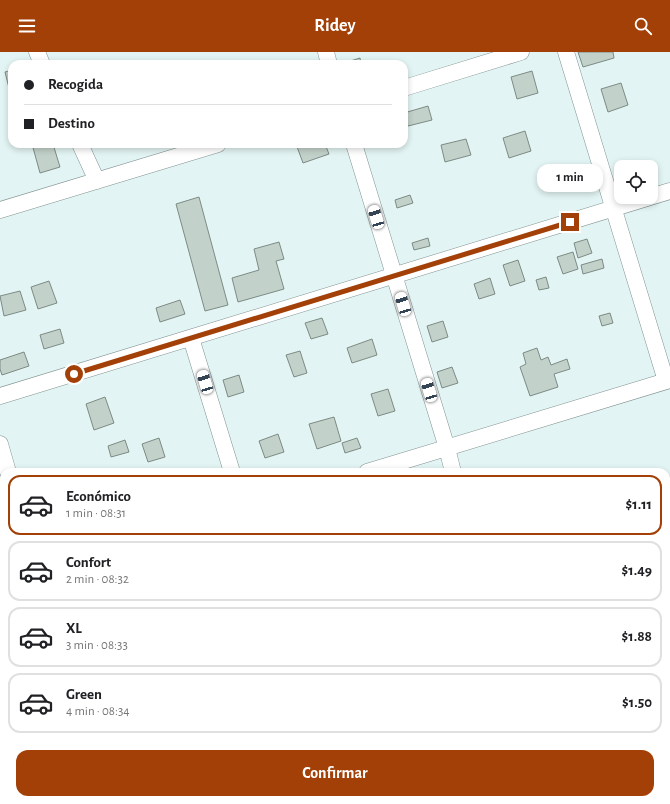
<!DOCTYPE html>
<html lang="es">
<meta charset="utf-8">
<style>
body{margin:0;font-family:"Alegreya Sans",sans-serif;background:#f2f2f2;color:#202124;height:100vh;display:flex;flex-direction:column;font-size:15px;white-space:nowrap}
*{box-sizing:border-box;margin:0}
p{font-size:13px;color:#757577}
.icon{flex:none;width:22px;height:22px;fill:none;stroke:currentColor;stroke-width:2;stroke-linecap:round;stroke-linejoin:round}
.map{position:relative;flex:1;overflow:hidden}
.drawer{position:absolute;left:0px;top:416px;width:670px;height:336px;display:flex;flex-direction:column;background:#fff;border-radius:12px 12px 0 0;box-shadow:0 2px 6px #0003}
.drawer>*{flex:none}
.top-card{position:absolute;left:8px;top:8px;width:400px;height:88px;border-radius:12px;box-shadow:0 2px 6px #0003;display:grid;align-content:center;height:88px;padding:0 16px;background:#fff}
.tools{position:absolute;left:614px;top:108px;display:grid;gap:8px}
.tools a{display:grid;place-items:center;width:44px;height:44px;border-radius:8px;background:#fff;box-shadow:0 2px 6px #0003;font-size:20px}
.end{position:absolute;width:18px;height:18px;margin:-9px;border:5px solid #a34008;background:#fff;box-shadow:0 0 0 2px #fff}
.from{border-radius:50%}
.bubble{position:absolute;height:28px;border-radius:12px;background:#fff;box-shadow:0 2px 6px #0003;font-size:13px;font-weight:700;line-height:28px;text-align:center}
.car{position:absolute;width:12px;height:24px;margin:-12px -6px;border-radius:5px;box-shadow:0 0 3px 1px #0007;background:linear-gradient(#fff 24%,#345 0 40%,#fff 0 76%,#345 0 86%,#fff 0)}
.top-card b{display:flex;align-items:center;gap:14px;height:38px;font-size:15px}
.top-card b+b{border-top:1px solid #e0e0e0}
.top-card i{width:10px;height:10px;background:#202124}
ul{padding:7px 0 0;list-style:none}
li{display:flex;align-items:center;gap:12px;height:60px;margin:0 8px 6px;padding:0 8px;border:2px solid #e0e0e0;border-radius:12px}
li div{flex:1}
li b{display:block;font-size:15px}
li em{font-style:normal;font-weight:700}
li.on{border-color:#a34008}
li>.icon{width:36px;height:36px;stroke-width:1.5}
.cta{display:flex;gap:8px;margin-top:auto;padding:8px 16px}
.cta a{flex:1;height:46px;border-radius:12px;background:#a34008;color:#fff;font-size:16px;font-weight:700;line-height:46px;text-align:center}
header{display:flex;justify-content:space-between;align-items:center;height:52px;padding:0 16px;background:#a34008;color:#fff;font-size:18px;font-weight:700}
.map>svg:first-child{display:block}
</style>
<header><svg class="icon" aria-label="menu" viewBox="0 0 24 24"><path d="M4 6h16M4 12h16M4 18h16"/></svg>Ridey<svg class="icon" aria-label="search" viewBox="0 0 24 24"><circle cx="10" cy="10" r="6"/><path d="M15 15l6 6"/></svg></header>
<div class="map">
<svg width="670" height="752" viewBox="0 0 670 752">
<rect width="100%" height="100%" fill="#e2f4f3"/>
<path fill="#c2d1c9" stroke="#7d8b84" d="M578 0H613L614 6 583 15Z
M360 6 361 12H341Z
M12 18V35L9 36 5 20Z
M532 19 538 41 517 47 511 25Z
M621 31 628 53 608 60 601 37Z
M428 54 432 68 408 74 404 61Z
M525 79 531 99 509 106 503 86Z
M466 87 471 103 445 110 441 93Z
M32 92H53L60 115 40 121Z
M296 92H325L329 102 303 111Z
M410 143 413 151 397 156 395 148Z
M199 145 228 253 205 259 176 152Z
M428 186 430 194 414 198 412 191Z
M587 187 592 201 578 206 574 191Z
M279 190 284 207 276 209 284 237 238 250 232 226 259 218 254 197Z
M573 200 578 217 563 222 557 205Z
M602 207 604 216 583 222 581 213Z
M518 208 525 229 510 234 503 213Z
M546 225 549 236 539 238 536 228Z
M490 226 495 242 479 247 474 232Z
M49 229 57 251 38 257 31 235Z
M20 239 26 258 4 264 0 244Z
M180 248 185 262 160 270 156 256Z
M610 261 613 271 602 274 599 264Z
M322 266 328 282 311 287 305 271Z
M443 269 448 285 432 290 427 274Z
M60 277 64 291 44 297 40 283Z
M372 287 377 303 352 311 347 296Z
M537 296 541 308 548 305 551 313 567 307 570 317 554 322 558 335 530 344 520 315 526 312 523 301Z
M300 299 307 321 294 325 286 303Z
M24 300 29 314 2 323 0 317V308Z
M452 315 458 331 442 336 437 320Z
M239 323 244 340 228 345 223 328Z
M388 337 395 359 378 364 371 342Z
M105 345 114 371 94 378 86 352Z
M334 365 341 389 317 397 309 372Z
M278 382 284 400 265 406 259 389Z
M159 386 165 405 148 410 142 392Z
M357 386 361 396 345 401 342 391Z
M125 388 129 400 111 405 108 394Z
M4 483V501H3L0 492V484Z"/>
<g fill="none" stroke-linecap="round" stroke-linejoin="round">
<g stroke="#839493" stroke-width="17">
<path id="street" d="M37 0 42 12
M326 0 329 12
M566 0 666 329
M404 36 521 0
M80 92 97 129
M354 92 447 396 453 420
M0 158 218 92
M191 286 232 420
M0 344 670 139
M0 392 8 420
M367 420 670 328
M0 532 4 530"/>
</g>
<use href="#street" stroke="#fff" stroke-width="16"/>
</g>
<g fill="none" stroke-linecap="round" stroke-linejoin="round">
<path stroke="#a34008" stroke-width="5" d="M74 322 570 170"/>
</g>
</svg>
<div class="tools">
<a><svg class="icon" aria-label="locate" viewBox="0 0 24 24"><circle cx="12" cy="12" r="6"/><path d="M12 2v4M12 18v4M2 12h4M18 12h4"/></svg></a>
</div>
<i class="end from" style="left:74px;top:322px"></i>
<i class="end" style="left:570px;top:170px"></i>
<div class="bubble" style="left:537px;top:112px;width:66px">1 min</div>
<i class="car" style="left:376px;top:165px;rotate:343deg"></i>
<i class="car" style="left:403px;top:252px;rotate:343deg"></i>
<i class="car" style="left:205px;top:330px;rotate:343deg"></i>
<i class="car" style="left:429px;top:338px;rotate:343deg"></i>
<div class="top-card">
<b><i class="from"></i>Recogida</b>
<b><i></i>Destino</b>
</div>
<section class="drawer">
<ul>
<li class="on"><svg class="icon" aria-label="car" viewBox="0 0 24 24"><path d="M5 17H2v-5l4-1 3-4h7l3 4 3 1v5h-3M9 17h6M6 11h13"/><circle cx="7" cy="17" r="2"/><circle cx="17" cy="17" r="2"/></svg><div><b>Económico</b><p>1 min · 08:31</p></div><em>$1.11</em></li>
<li><svg class="icon" aria-label="car" viewBox="0 0 24 24"><path d="M5 17H2v-5l4-1 3-4h7l3 4 3 1v5h-3M9 17h6M6 11h13"/><circle cx="7" cy="17" r="2"/><circle cx="17" cy="17" r="2"/></svg><div><b>Confort</b><p>2 min · 08:32</p></div><em>$1.49</em></li>
<li><svg class="icon" aria-label="car" viewBox="0 0 24 24"><path d="M5 17H2v-5l4-1 3-4h7l3 4 3 1v5h-3M9 17h6M6 11h13"/><circle cx="7" cy="17" r="2"/><circle cx="17" cy="17" r="2"/></svg><div><b>XL</b><p>3 min · 08:33</p></div><em>$1.88</em></li>
<li><svg class="icon" aria-label="car" viewBox="0 0 24 24"><path d="M5 17H2v-5l4-1 3-4h7l3 4 3 1v5h-3M9 17h6M6 11h13"/><circle cx="7" cy="17" r="2"/><circle cx="17" cy="17" r="2"/></svg><div><b>Green</b><p>4 min · 08:34</p></div><em>$1.50</em></li>
</ul>
<div class="cta"><a>Confirmar</a></div>
</section>
</div>
